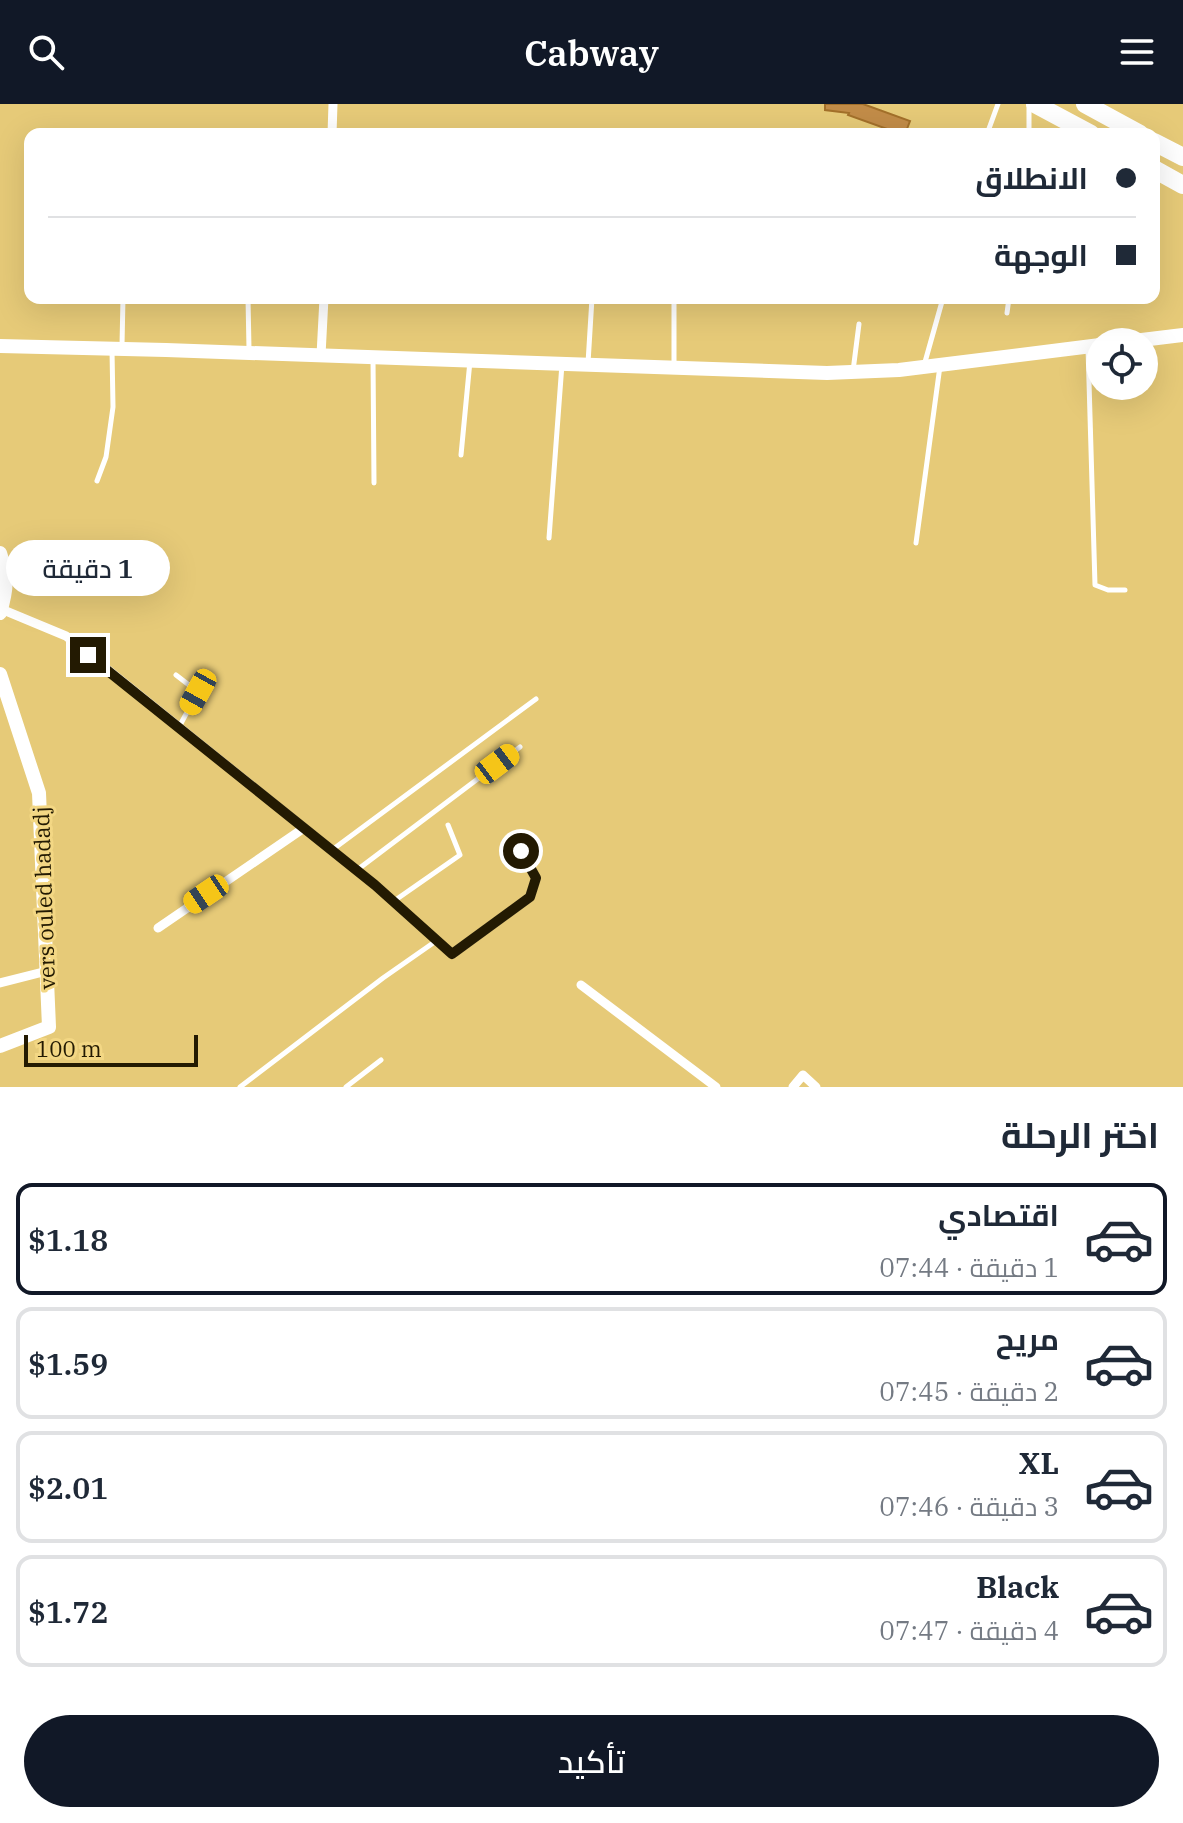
<!DOCTYPE html>
<html lang="ar">
<meta charset="utf-8">
<style>
body{margin:0;font-family:"IBM Plex Serif",Cairo,serif;background:#f6f6f7;color:#1f2937;direction:rtl;height:100vh;display:flex;flex-direction:column;font-size:30px;white-space:nowrap}
*{box-sizing:border-box;margin:0}
p{font-size:26px;color:#747a83}
.icon{flex:none;width:44px;height:44px;fill:none;stroke:currentColor;stroke-width:2;stroke-linecap:round;stroke-linejoin:round}
.map{position:relative;height:983px;overflow:hidden;direction:ltr}
.side{display:flex;flex-direction:column;background:#fff;flex:1}
.side>*{flex:none}
.hud{position:absolute;left:24px;top:24px;width:1136px;height:176px;border-radius:16px;box-shadow:0 8px 32px #0002;direction:rtl;display:grid;align-content:center;height:176px;padding:0 24px;background:#fff}
.controls{position:absolute;left:1086px;top:224px;display:grid;gap:16px}
.controls a{display:grid;place-items:center;width:72px;height:72px;border-radius:50%;background:#fff;box-shadow:0 8px 32px #0002;font-size:40px}
.scale{position:absolute;left:24px;bottom:20px;width:174px;box-sizing:border-box;padding-left:8px;border:4px solid #231a02;border-top:0;font-size:22px;line-height:28px;white-space:nowrap;color:#231a02;-webkit-text-stroke:6px #f3d784;paint-order:stroke}
.end{position:absolute;width:36px;height:36px;margin:-18px;border:10px solid #231a02;background:#fff;box-shadow:0 0 0 4px #fff}
.from{border-radius:50%}
.bubble{position:absolute;height:56px;border-radius:28px;background:#fff;box-shadow:0 8px 32px #0002;font-size:26px;font-weight:600;line-height:56px;text-align:center;direction:rtl}
.car{position:absolute;width:24px;height:48px;margin:-24px -12px;border-radius:10px;box-shadow:0 0 6px 2px #0007;background:linear-gradient(#f5c518 24%,#345 0 40%,#f5c518 0 76%,#345 0 86%,#f5c518 0)}
.hud b{display:flex;align-items:center;gap:28px;height:76px;font-size:30px}
.hud b+b{border-top:2px solid #e0e1e3}
.hud i{width:20px;height:20px;background:#1f2937}
ul{padding:0;list-style:none}
li{display:flex;align-items:center;gap:24px;height:112px;margin:0 16px 12px;padding:0 8px;border:4px solid #e0e1e3;border-radius:16px}
li div{flex:1}
li b{display:block;font-size:30px}
li em{font-style:normal;font-weight:600}
li.active{border-color:#111827}
li>.icon{width:72px;height:72px;stroke-width:1.5}
h2{padding:0 24px;font-size:36px;line-height:96px}
.cta{display:flex;gap:16px;margin-top:auto;padding:16px 24px}
.cta a{flex:1;height:92px;border-radius:48px;background:#111827;color:#fff;font-size:32px;font-weight:600;line-height:92px;text-align:center}
header{display:flex;justify-content:space-between;align-items:center;height:104px;padding:0 24px;background:#111827;color:#fff;font-size:36px;font-weight:600}
.map>svg:first-child{display:block}
</style>
<header><svg class="icon" aria-label="menu" viewBox="0 0 24 24"><path d="M4 6h16M4 12h16M4 18h16"/></svg>Cabway<svg class="icon" aria-label="search" viewBox="0 0 24 24"><circle cx="10" cy="10" r="6"/><path d="M15 15l6 6"/></svg></header>
<div class="map">
<svg width="1183" height="983" viewBox="0 0 1183 983">
<rect width="100%" height="100%" fill="#e6ca78"/>
<path fill="#c28c48" stroke="#a3702a" stroke-width="2" d="M825 0H863L910 17 905 30H901L848 11 849 9 825 6Z"/>
<g fill="none" stroke-linecap="round" stroke-linejoin="round">
<path stroke="#fff" stroke-width="5" d="M1029 1V30
M987 30 998 0
M248 194 249 245
M1007 209 1009 194
M122 241 123 194
M1088 244 1095 481 1108 486H1125
M373 254 374 379
M925 258 943 194
M588 259 592 194
M674 261V194
M853 267 859 220
M461 351 470 257
M97 377 106 353 113 303 112 246
M549 434 562 260
M916 439 940 262
M176 571 198 588 179 623
M332 746 536 595
M357 766 520 643
M394 797 460 751 448 721
M240 983 383 874 436 837
M346 983 381 956"/>
<path stroke="#fff" stroke-width="9" d="M332 30 333 0
M321 251 324 194
M1 505 66 532 375 781 452 850 530 793 536 774 521 747
M158 824 304 724
M0 879 47 867
M581 881 716 983
M793 983 803 971 816 983"/>
<path stroke="#fff" stroke-width="14" d="M1125 238 1183 231
M0 242 166 246 827 269 899 266 1100 241
M0 449C8 473 7 485 0 509
M0 570 39 689 49 923 0 942"/>
<path stroke="#fff" stroke-width="18" d="M1035 0 1091 30
M1085 0 1140 30
M1154 38 1183 53
M1154 65 1183 81"/>
</g>
<g fill="none" stroke-linecap="round" stroke-linejoin="round">
<path stroke="#231a02" stroke-width="10" d="M88 551 375 781 452 850 530 793 536 774 521 747"/>
</g>
<g text-anchor="middle" stroke-width="6" stroke-linejoin="round" paint-order="stroke">
<g font-size="22" fill="#231a02" stroke="#f3d784">
<text transform="translate(44 794) rotate(-92)" y="8">vers ouled hadadj</text>
</g>
</g>
</svg>
<div class="controls">
<a><svg class="icon" aria-label="locate" viewBox="0 0 24 24"><circle cx="12" cy="12" r="6"/><path d="M12 2v4M12 18v4M2 12h4M18 12h4"/></svg></a>
</div>
<div class="scale">100 m</div>
<i class="end from" style="left:521px;top:747px"></i>
<i class="end" style="left:88px;top:551px"></i>
<div class="bubble" style="left:6px;top:436px;width:164px">1 دقيقة</div>
<i class="car" style="left:198px;top:588px;rotate:209deg"></i>
<i class="car" style="left:497px;top:660px;rotate:53deg"></i>
<i class="car" style="left:206px;top:790px;rotate:236deg"></i>
<div class="hud">
<b><i class="from"></i>الانطلاق</b>
<b><i></i>الوجهة</b>
</div>
</div>
<section class="side">
<h2>اختر الرحلة</h2>
<ul>
<li class="active"><svg class="icon" aria-label="car" viewBox="0 0 24 24"><path d="M5 17H2v-5l4-1 3-4h7l3 4 3 1v5h-3M9 17h6M6 11h13"/><circle cx="7" cy="17" r="2"/><circle cx="17" cy="17" r="2"/></svg><div><b>اقتصادي</b><p>1 دقيقة · 07:44</p></div><em>$1.18</em></li>
<li><svg class="icon" aria-label="car" viewBox="0 0 24 24"><path d="M5 17H2v-5l4-1 3-4h7l3 4 3 1v5h-3M9 17h6M6 11h13"/><circle cx="7" cy="17" r="2"/><circle cx="17" cy="17" r="2"/></svg><div><b>مريح</b><p>2 دقيقة · 07:45</p></div><em>$1.59</em></li>
<li><svg class="icon" aria-label="car" viewBox="0 0 24 24"><path d="M5 17H2v-5l4-1 3-4h7l3 4 3 1v5h-3M9 17h6M6 11h13"/><circle cx="7" cy="17" r="2"/><circle cx="17" cy="17" r="2"/></svg><div><b>XL</b><p>3 دقيقة · 07:46</p></div><em>$2.01</em></li>
<li><svg class="icon" aria-label="car" viewBox="0 0 24 24"><path d="M5 17H2v-5l4-1 3-4h7l3 4 3 1v5h-3M9 17h6M6 11h13"/><circle cx="7" cy="17" r="2"/><circle cx="17" cy="17" r="2"/></svg><div><b>Black</b><p>4 دقيقة · 07:47</p></div><em>$1.72</em></li>
</ul>
<div class="cta"><a>تأكيد</a></div>
</section>
